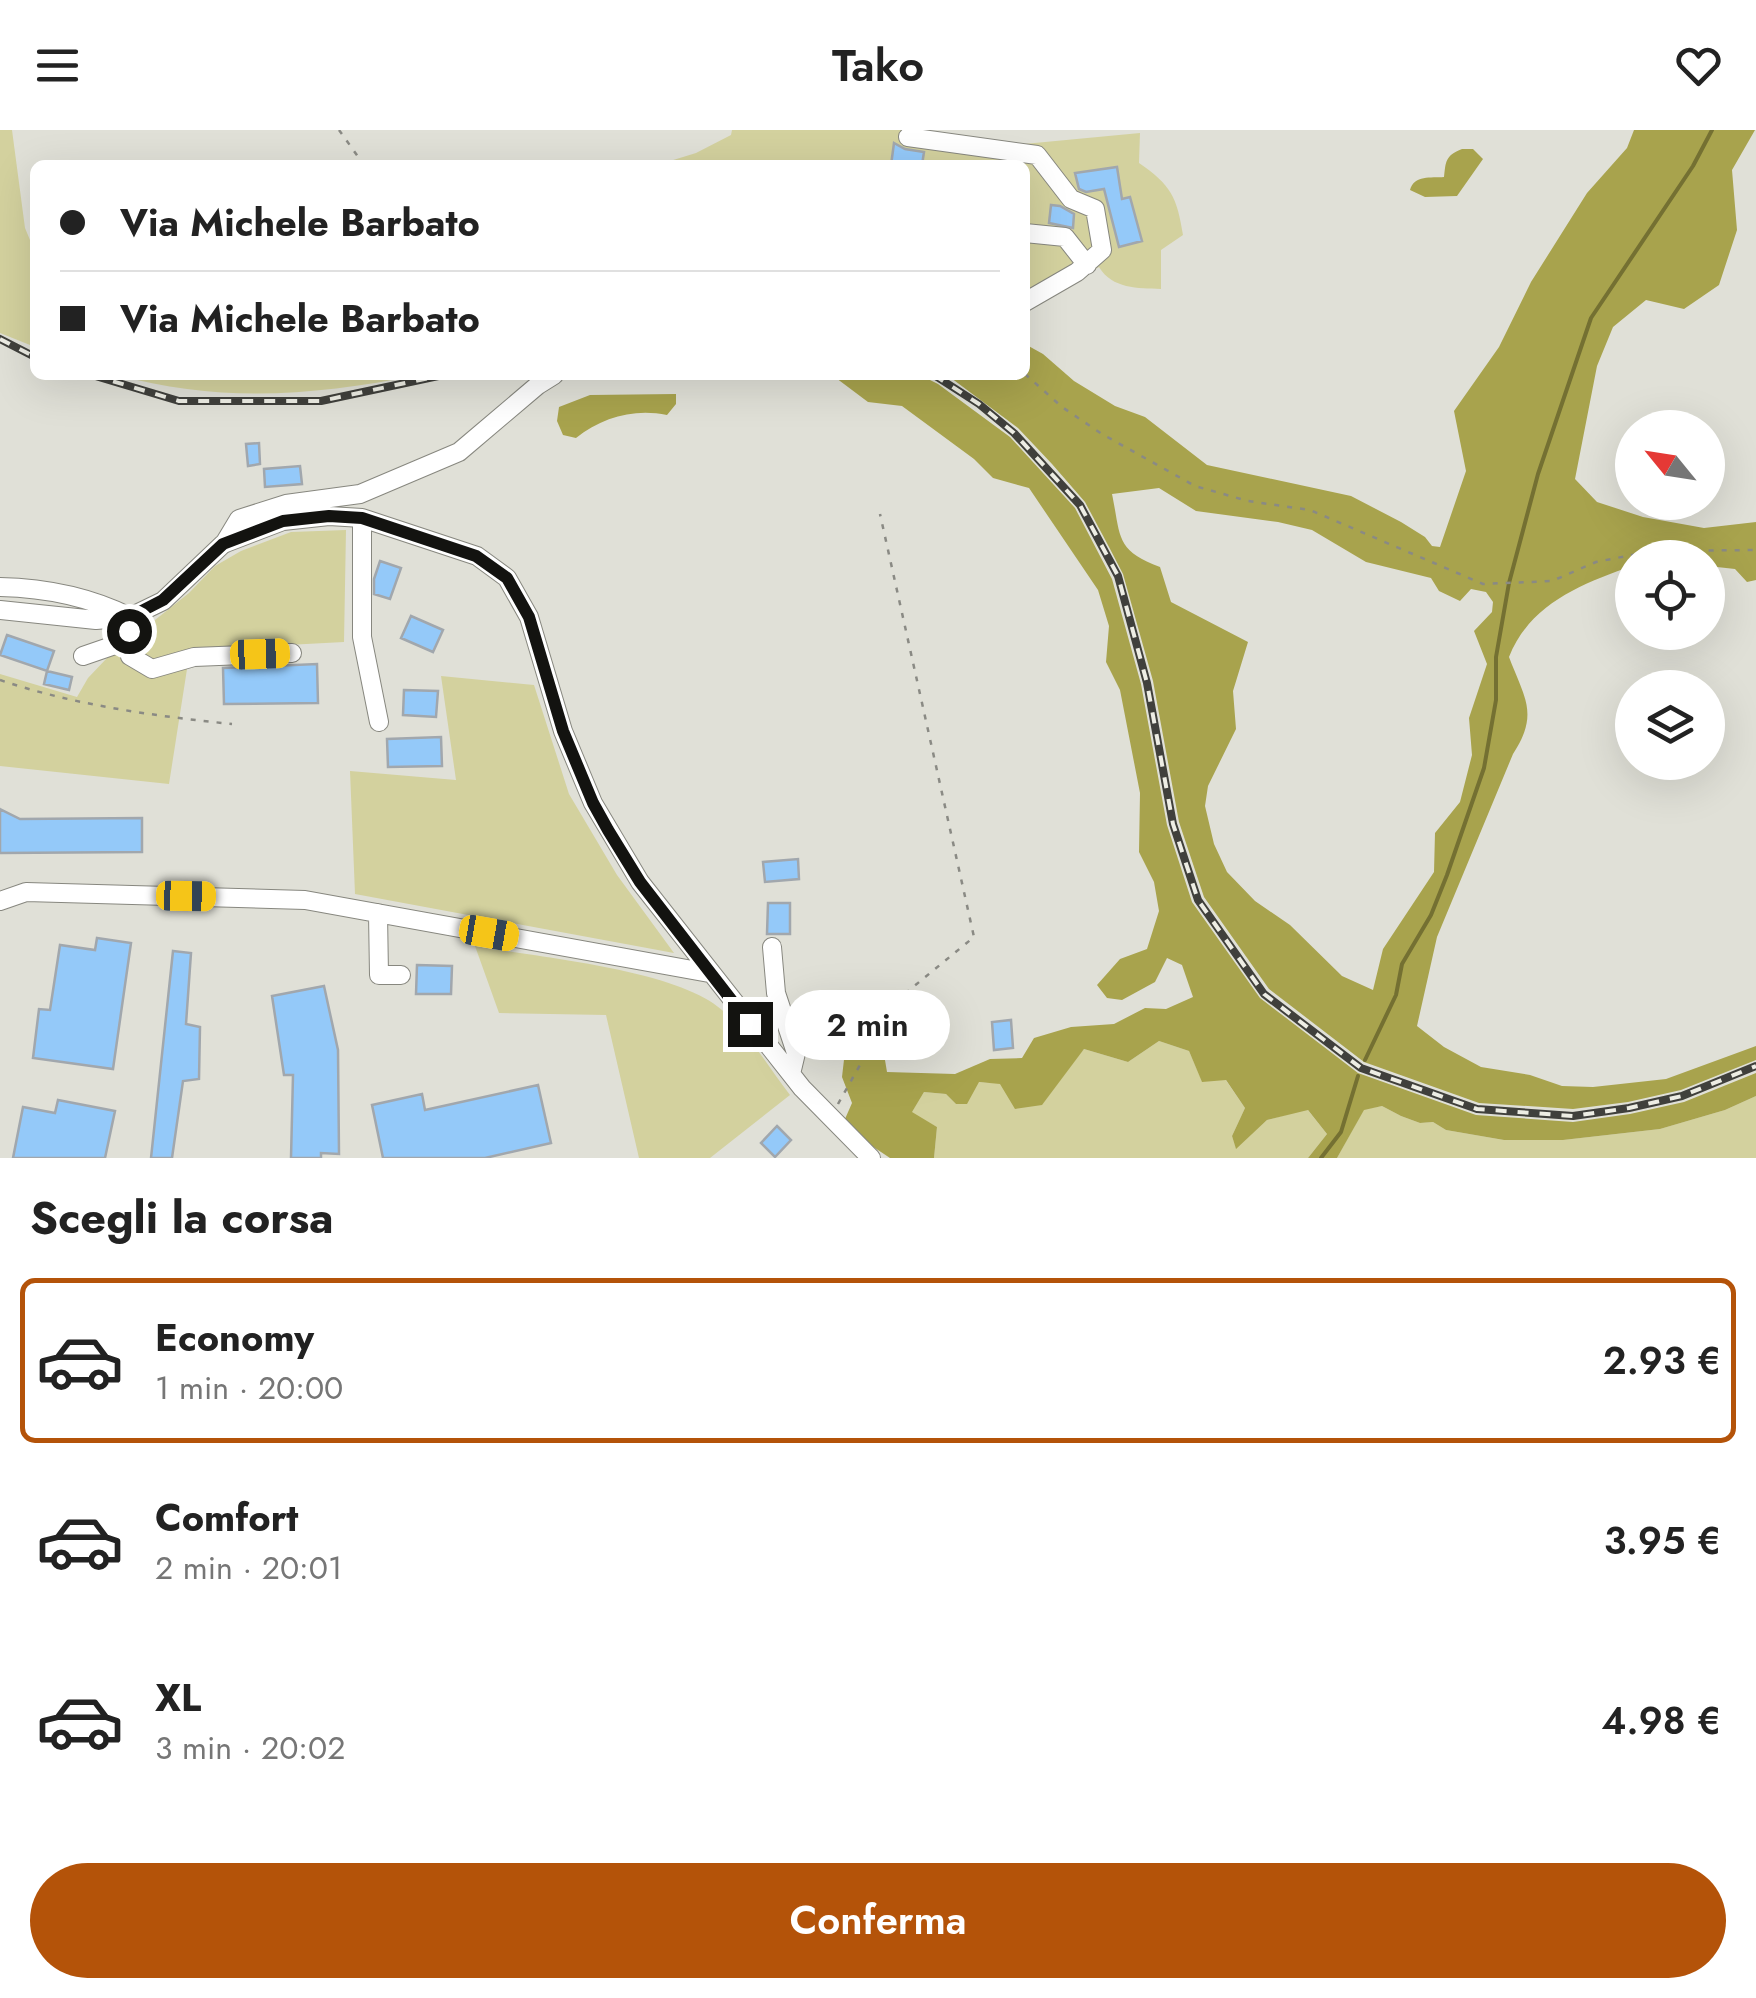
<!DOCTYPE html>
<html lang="it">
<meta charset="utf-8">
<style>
body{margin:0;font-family:Jost,sans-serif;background:#f2f2f2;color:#222;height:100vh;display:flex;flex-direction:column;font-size:38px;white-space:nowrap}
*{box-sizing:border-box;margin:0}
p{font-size:32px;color:#767676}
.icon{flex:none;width:55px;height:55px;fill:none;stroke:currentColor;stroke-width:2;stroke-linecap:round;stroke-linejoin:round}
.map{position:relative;height:1028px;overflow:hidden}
.side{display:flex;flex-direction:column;background:#fff;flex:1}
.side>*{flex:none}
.guide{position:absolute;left:30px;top:30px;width:1000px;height:220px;border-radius:15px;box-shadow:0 10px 40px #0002;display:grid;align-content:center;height:220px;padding:0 30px;background:#fff}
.needle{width:65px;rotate:300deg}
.buttons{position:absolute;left:1615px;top:280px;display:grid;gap:20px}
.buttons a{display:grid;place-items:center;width:110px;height:110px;border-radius:50%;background:#fff;box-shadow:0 10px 40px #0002;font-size:50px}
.end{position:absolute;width:45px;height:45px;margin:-22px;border:12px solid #131310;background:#fff;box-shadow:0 0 0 5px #fff}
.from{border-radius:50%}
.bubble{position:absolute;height:70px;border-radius:35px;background:#fff;box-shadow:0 10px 40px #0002;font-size:32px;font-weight:600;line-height:70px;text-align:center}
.car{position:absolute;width:30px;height:60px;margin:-30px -15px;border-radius:12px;box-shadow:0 0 8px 2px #0007;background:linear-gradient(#f5c518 24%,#345 0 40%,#f5c518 0 76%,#345 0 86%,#f5c518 0)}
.guide b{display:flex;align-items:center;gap:35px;height:95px;font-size:38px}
.guide b+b{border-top:2px solid #e0e0e0}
.guide i{width:25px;height:25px;background:#222}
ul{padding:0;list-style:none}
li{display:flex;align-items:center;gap:30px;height:165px;margin:0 20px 15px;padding:0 10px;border:5px solid transparent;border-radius:15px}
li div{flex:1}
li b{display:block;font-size:38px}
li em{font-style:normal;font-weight:600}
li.current{border-color:#b45309}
li>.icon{width:90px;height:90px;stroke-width:1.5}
h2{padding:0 30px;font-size:45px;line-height:120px}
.cta{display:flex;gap:20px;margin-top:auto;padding:20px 30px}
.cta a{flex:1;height:115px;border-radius:60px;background:#b45309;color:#fff;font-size:40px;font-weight:600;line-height:115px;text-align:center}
header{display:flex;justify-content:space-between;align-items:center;height:130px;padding:0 30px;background:#fff;font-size:45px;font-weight:600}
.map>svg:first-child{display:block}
</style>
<header><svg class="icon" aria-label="menu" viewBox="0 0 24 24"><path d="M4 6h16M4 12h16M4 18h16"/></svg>Tako<svg class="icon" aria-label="heart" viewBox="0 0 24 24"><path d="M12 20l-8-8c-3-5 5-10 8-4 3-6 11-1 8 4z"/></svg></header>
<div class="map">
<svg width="1756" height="1028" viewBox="0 0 1756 1028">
<rect width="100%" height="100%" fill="#e0e0d7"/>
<path fill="#d3d19e" d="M0 0H12L25 98 35 122V217L0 203Z
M732 0H914L1013 15 1140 3 1139 33C1171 55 1177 67 1183 105L1161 120V159C1138 158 1112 159 1099 137L1025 179V35H657L696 23 731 5Z
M117 245H418C314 266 219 273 117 245Z
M346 400 344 512 190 520 169 654 0 636V544L77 567 88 548 107 528 189 463 215 436 241 421 291 402Z
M441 546 534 555 569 664 617 745 674 823 355 764 350 641 456 650Z
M475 816C540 828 675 839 722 880 748 902 769 938 790 965L710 1028H639L606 885 499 883Z
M1159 911 1189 921 1202 951 1225 949 1245 978 1232 1006 1236 1018 1267 990 1307 979 1327 1004 1308 1028H934L937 997 911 983 924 962 946 964 956 974 978 952C1012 955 1061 945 1084 919L1128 932Z
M1756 966V1028H1337L1364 979 1382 976 1401 986 1420 993 1433 992 1446 1000 1504 1010H1563L1660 999 1725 980Z"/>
<path fill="#a8a34d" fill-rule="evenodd" d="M1634 0H1755L1732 40 1737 100 1719 155 1684 179 1646 170 1613 197 1597 236 1575 349 1597 372 1643 387 1704 398 1756 392V450L1747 452 1735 439 1708 436V428H1632V436C1581 454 1530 474 1509 527 1525 569 1539 584 1513 624L1437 807 1417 896 1444 917 1481 937 1530 945 1562 956 1593 957 1666 949 1756 916V930L1681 960 1628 972 1573 979 1479 973 1364 932 1269 859 1204 767 1179 692 1153 551 1123 444 1109 417 1085 372 1052 334 1018 298 947 245H1025V214L1043 224 1074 251 1115 276 1145 287 1207 335 1351 366 1401 392 1425 407 1432 416 1440 417 1466 341 1454 281 1499 217 1531 152 1587 63 1627 18ZM1159 358 1196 381 1278 392 1312 400 1366 432 1431 448 1439 461 1460 471 1471 459 1486 462 1493 472 1492 482 1474 501 1487 534 1469 588 1472 625 1460 672 1435 703 1434 742 1383 819 1373 860 1342 846 1290 795 1255 771 1227 742 1214 714 1205 676 1208 656 1236 599 1233 561 1248 512 1171 472 1160 437C1115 420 1121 407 1112 364Z
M1462 19H1473L1483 29 1457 66 1425 67 1410 60C1414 45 1431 48 1444 47 1446 31 1445 26 1462 19Z
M832 245H920L938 254 1010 307 1075 378 1112 449 1141 554 1167 695 1192 772 1260 868 1358 943 1476 985 1573 992 1630 984 1684 972 1756 943V966L1725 980 1660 999 1563 1010H1504L1446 1000 1433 992 1420 993 1401 986 1382 976 1364 980 1337 1028H1308L1327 1004 1308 980 1267 990 1236 1019 1232 1006 1245 978 1226 950 1202 952 1189 921 1159 911 1128 932 1084 919 1042 975 1015 979 1000 954 979 952 967 974H956L946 964 924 962 912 982 937 997 934 1028H890L872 1016 845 989 852 973 842 947 845 921 859 910 883 918 887 942 955 944 990 929 1022 928 1034 908 1071 897 1114 894 1145 878 1166 879 1193 867 1182 835 1167 828 1155 852 1122 870 1107 868 1097 855 1120 829 1147 819 1159 781 1154 752 1139 722 1140 663 1120 560 1106 532 1109 496 1098 460 1029 358 993 348 974 329 902 276 868 272Z
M676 264V274L667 285C635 278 602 287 576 308L563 305 557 291 559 277 590 265Z"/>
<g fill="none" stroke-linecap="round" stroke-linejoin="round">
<path stroke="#747032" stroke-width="4" d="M1365 930 1396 865 1402 834 1431 785 1447 745 1484 638 1496 570V527L1509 453 1538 344 1591 188 1693 36 1712 0
M1321 1028 1341 1002 1358 946"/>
</g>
<path fill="#94c9f9" stroke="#a1a7ad" stroke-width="2.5" d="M894 13 905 19 924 22 922 35H891Z
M1117 37 1122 69 1130 67 1142 111 1119 117 1104 59 1086 62 1079 59 1075 43Z
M1051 75 1060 76 1074 84 1073 98 1049 93Z
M259 313 260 334 248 336 246 314Z
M300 336 302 354 265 357 264 339Z
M380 431 401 438 390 469 374 464V449Z
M411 486 443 500 433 522 401 508Z
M7 505 54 521 47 541 0 525Z
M317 534 318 573 224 574 223 538Z
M47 541 72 547 69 560 44 554Z
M404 560 438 561 436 587 403 585Z
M441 607 442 636 388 637 387 609Z
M0 679 20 689 142 688V722L0 723Z
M798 729 799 749 765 752 763 732Z
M768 773H790V804H767Z
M97 808 131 813 113 939 33 928 39 879 50 880 60 815 95 820Z
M173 821 191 823 186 894 200 897 199 949 183 951 172 1028H151Z
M417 835 452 836 451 864H416Z
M324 856 338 920 339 1024 321 1023V1028H291L293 945H284L272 866Z
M1011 890 1013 918 994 920 992 892Z
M538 955 551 1013 485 1028H383L372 975 422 964 425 980Z
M58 970 115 981 105 1028H13L23 977 55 983Z
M777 996 791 1010 775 1027 761 1013Z"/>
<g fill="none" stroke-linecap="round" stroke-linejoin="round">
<g stroke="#87877f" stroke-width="20">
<path id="minor" d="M908 7 1037 25 1071 69 1095 79 1102 120 1077 142 1025 172
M1025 103 1065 107 1087 135
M362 388V507L379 592
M224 414 239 389 286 374 360 364 459 322 538 255 554 245
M0 457C45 458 90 467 130 487
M0 480 96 490 130 487 163 471 223 414 283 391 329 386 362 388 477 426 507 448 529 487 563 601 593 673 640 752 802 958 871 1028
M129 501 130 526 152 539 194 527 292 523
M83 526 112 516 129 501 130 492
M0 771 26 762 305 770 709 843
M378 783 379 845H401
M772 817 776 863 796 923 791 944"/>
</g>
<path stroke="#8a8a84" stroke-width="2.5" stroke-dasharray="5 8" stroke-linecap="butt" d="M339 0 364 35
M1025 244 1062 277 1102 304 1195 356 1248 371 1310 380 1483 454 1552 451 1596 432 1652 421 1756 420
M0 550C74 575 154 586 232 594
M838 974 896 871 974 807 880 384"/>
<use href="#minor" stroke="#fff" stroke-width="18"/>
<g stroke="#40403c" stroke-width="8">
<path id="rail" d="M0 209 35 227
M92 245 179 271H321L443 245
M934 245 979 274 1014 303 1080 375 1118 446 1147 553 1173 694 1198 770 1264 864 1361 938 1477 979 1573 986 1629 978 1682 966 1756 936"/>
</g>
<use href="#rail" stroke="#edede4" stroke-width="4" stroke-dasharray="11" stroke-linecap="butt"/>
</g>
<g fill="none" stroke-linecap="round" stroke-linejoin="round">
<path stroke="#131310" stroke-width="12" d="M129 501 130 487 163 470 223 414 283 391 329 386 362 388 476 426 507 448 529 487 563 601 593 673 608 700 640 752 750 894"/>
</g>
</svg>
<div class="buttons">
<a><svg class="needle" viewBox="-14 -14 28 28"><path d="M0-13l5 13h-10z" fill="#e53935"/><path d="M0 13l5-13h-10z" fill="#767676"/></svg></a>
<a><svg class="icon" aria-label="locate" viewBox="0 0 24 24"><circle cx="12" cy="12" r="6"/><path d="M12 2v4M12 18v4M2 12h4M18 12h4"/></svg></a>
<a><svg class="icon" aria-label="layers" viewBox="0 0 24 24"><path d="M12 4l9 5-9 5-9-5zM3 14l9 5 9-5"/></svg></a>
</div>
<i class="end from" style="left:129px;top:501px"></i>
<i class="end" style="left:750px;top:894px"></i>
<div class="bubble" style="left:785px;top:860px;width:165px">2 min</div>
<i class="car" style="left:260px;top:524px;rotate:88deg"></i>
<i class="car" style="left:186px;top:766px;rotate:91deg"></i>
<i class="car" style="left:489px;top:803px;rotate:100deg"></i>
<div class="guide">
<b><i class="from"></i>Via Michele Barbato</b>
<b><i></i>Via Michele Barbato</b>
</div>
</div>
<section class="side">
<h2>Scegli la corsa</h2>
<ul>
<li class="current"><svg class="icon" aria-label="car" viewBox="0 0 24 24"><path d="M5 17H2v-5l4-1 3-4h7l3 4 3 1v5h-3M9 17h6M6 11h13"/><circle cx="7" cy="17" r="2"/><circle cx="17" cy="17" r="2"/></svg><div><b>Economy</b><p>1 min · 20:00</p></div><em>2.93 €</em></li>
<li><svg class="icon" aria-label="car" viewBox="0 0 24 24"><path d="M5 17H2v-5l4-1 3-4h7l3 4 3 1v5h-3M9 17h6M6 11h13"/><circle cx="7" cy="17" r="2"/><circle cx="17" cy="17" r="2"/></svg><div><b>Comfort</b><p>2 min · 20:01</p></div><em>3.95 €</em></li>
<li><svg class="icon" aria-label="car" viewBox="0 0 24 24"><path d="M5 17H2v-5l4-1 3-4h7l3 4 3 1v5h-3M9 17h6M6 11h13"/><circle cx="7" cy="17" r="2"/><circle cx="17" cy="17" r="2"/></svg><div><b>XL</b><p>3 min · 20:02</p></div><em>4.98 €</em></li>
</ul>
<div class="cta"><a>Conferma</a></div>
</section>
